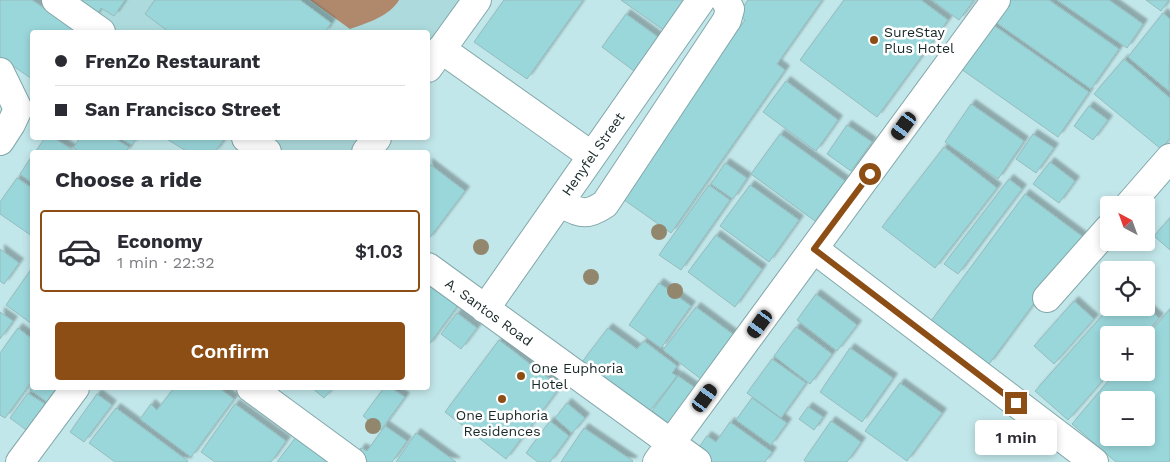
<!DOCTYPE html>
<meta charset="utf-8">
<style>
body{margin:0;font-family:"Work Sans",sans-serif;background:#f2f2f3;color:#2b2b33;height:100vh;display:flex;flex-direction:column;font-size:19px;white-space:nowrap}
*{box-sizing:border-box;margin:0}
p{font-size:16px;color:#7c7c81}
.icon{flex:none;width:28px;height:28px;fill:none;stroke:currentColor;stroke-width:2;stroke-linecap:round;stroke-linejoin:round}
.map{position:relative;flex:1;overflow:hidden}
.side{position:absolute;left:30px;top:150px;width:400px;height:240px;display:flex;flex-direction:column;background:#fff;border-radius:5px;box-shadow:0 2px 8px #0003}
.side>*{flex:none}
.top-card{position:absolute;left:30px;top:30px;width:400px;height:110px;border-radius:5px;box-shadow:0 2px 8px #0003;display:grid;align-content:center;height:110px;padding:0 25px;background:#fff}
.needle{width:32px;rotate:319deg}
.controls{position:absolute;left:1100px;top:196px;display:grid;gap:10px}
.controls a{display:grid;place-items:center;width:55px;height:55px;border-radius:5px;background:#fff;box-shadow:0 2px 8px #0003;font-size:25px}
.end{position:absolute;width:22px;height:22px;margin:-11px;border:6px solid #8d4e15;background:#fff;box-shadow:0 0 0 2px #fff}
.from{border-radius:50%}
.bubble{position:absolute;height:35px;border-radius:5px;background:#fff;box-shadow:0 2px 8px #0003;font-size:16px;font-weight:600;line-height:35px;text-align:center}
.car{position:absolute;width:15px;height:30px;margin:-15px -8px;border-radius:6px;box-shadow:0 0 4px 1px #0007;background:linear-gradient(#222 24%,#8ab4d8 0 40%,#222 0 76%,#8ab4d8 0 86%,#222 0)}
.top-card b{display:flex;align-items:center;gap:18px;height:48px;font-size:19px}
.top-card b+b{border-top:1px solid #e1e1e2}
.top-card i{width:12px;height:12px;background:#2b2b33}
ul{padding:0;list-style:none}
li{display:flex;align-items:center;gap:15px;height:82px;margin:0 10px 8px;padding:0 15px;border:2px solid #e1e1e2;border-radius:5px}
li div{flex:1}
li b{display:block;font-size:19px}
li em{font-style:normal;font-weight:600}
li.selected{border-color:#8d4e15}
li>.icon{width:45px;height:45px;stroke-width:1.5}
h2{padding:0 25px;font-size:22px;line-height:60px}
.cta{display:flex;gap:10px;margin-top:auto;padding:10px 25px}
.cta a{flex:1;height:58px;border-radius:5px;background:#8d4e15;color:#fff;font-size:20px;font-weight:600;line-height:58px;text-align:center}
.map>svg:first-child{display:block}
</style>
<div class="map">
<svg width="1170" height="462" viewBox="0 0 1170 462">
<defs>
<filter id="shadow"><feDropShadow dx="4.5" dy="-4.5" stdDeviation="1" flood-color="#0004"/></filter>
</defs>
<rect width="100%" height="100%" fill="#c2e7ea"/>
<path fill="#addbdd" d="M56 0H477L428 69V32H101Z
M245 138H377L366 152H265Z"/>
<path fill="#b0896d" d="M310 0H399C390 16 367 23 350 29Z"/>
<path fill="#9ad7db" stroke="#96bbbd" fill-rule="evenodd" filter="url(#shadow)" d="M0 0H32L79 32H32V79L0 57Z
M64 0H125L114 16 101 8 92 21Z
M155 0H300L331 23 325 32H169L145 14Z
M504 0H583L527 79 474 42Z
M621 0H686L665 31Z
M748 0H822L777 64 785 70 671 233 620 197 745 20 738 15Z
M844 0H921L948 20 877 117 800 60Z
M932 0H974L959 20Z
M1008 0H1049L1119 49 1091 89 994 21Z
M1057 0H1109L1143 24 1127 48Z
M1146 0H1169L1161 11Z
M1163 13 1170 19 1169 91 1128 57Z
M626 14 658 37 634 71 602 47Z
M992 24 1089 92 1058 137 961 69Z
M1124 59 1170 98V138L1161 149 1094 94Z
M786 81 838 120 816 151 763 112Z
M971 104 1024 141 998 179 945 142Z
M1089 106 1108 120 1093 140 1074 126Z
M847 125 872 142 851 171 827 154Z
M780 134 845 181 815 221 751 174Z
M1033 134 1054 148 1036 173 1016 159Z
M45 138H54L76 152H35Z
M80 138H114L129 147 126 152H81L73 148Z
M119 138H137L132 145Z
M165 138H225L215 152H188Z
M944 147 997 188 935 268 882 227Z
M32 156V183L20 174Z
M1050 162 1075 181 1059 203 1033 184Z
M428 163 465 191 428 240Z
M725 163 747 178 733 199 711 184Z
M17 178 32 188V236L0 214V202Z
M1009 179 1022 189 958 274 944 264Z
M709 185 730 200 681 270 659 255Z
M750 185 799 220 769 262 720 226Z
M1025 194 1083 237 989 364 931 321Z
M1170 218V250L1154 236Z
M716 235 762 269 735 307 688 272Z
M0 249 19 263 4 284 0 281Z
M32 268V324L6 305Z
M428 281 459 304 428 346Z
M659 283 691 306 661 348 629 325Z
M816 294 857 325 837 351 797 320Z
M1074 301 1094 319 1054 364 1034 346Z
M696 307 734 335 701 379 663 350Z
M1146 307 1159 318 1144 335H1109V372H1110L1068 420 1035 391 1109 308Z
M1170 309V462H1116L1072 424 1116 372H1146V337ZM1109 400H1146V438H1109Z
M0 312 13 321 0 339Z
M457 313 477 328 461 349 441 334Z
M796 327 832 354 810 384 774 356Z
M18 328 32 339V381L5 418 0 415V353Z
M608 328 637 349 644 341 677 366 672 373 677 376 649 412 582 362Z
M499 340 560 387 506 459 445 412Z
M850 348 893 378 862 422 820 392Z
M772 359 806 383 781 418 747 393Z
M678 376 697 389 670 425 652 411Z
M900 383 942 413 907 461 865 431Z
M32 387 55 388 59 391 50 404 30 390Z
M174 388H219L234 399 191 457 140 419 151 404 157 410Z
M312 388H333L324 398Z
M384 388H391L405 397 381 430 363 416Z
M28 393 48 406 29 432 10 418Z
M97 394 112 405 84 442 70 432Z
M752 398 787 423 771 445 736 420Z
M567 403 585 418 572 433 555 418Z
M235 404 286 441 271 462H215L201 452Z
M808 407 823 417 814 430 799 419Z
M116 408 188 461 187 462H115L89 443Z
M550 421 569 436 550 462H538L526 453Z
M831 421 861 442 847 462H806L804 460Z
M730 422 772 452 765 462H707L695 453 707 436 716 442Z
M385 426 407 441 392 462H356L353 460 361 448 367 451Z
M584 428 633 461 632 462H561Z
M300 432 335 462H277Z
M416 433 456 462H396Z"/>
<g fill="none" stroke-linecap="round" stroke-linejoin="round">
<g stroke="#83a7a9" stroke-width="30">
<path id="minor" d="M56 0 101 32
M441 49 592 156
M428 68 477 0
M0 72 18 109 11 124 0 141
M246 138 267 152
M366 152 377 138
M559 203C580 212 584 218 605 204L727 20 730 9 725 0
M1129 205 1170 158
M814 249 1094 462
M428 267 697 462
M1047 298 1109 228
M485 309 701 0
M251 388 352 462
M20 462 75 388
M657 462 996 0"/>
</g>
<use href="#minor" stroke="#fff" stroke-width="28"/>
</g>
<g fill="#92876d">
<circle cx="659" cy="232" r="8"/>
<circle cx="481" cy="247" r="8"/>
<circle cx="591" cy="277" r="8"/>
<circle cx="675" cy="291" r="8"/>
<circle cx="373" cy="426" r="8"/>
</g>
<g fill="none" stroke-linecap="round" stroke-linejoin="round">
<path stroke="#8d4e15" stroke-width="6" d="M870 174 814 249 1016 403"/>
</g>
<g fill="#8d4e15" stroke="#fff" stroke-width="2">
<circle cx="874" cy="40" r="5"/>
<circle cx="521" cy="376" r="5"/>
<circle cx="502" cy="399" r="5"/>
</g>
<g text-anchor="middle" stroke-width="5" stroke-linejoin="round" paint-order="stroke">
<g font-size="14" fill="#192828" stroke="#fff" text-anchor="start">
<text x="884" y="37">SureStay<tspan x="884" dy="16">Plus Hotel</tspan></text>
<text x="531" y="373">One Euphoria<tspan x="531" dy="16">Hotel</tspan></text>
<text x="502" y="420" text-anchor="middle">One Euphoria<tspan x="502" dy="16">Residences</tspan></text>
</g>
<g font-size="14" fill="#192828" stroke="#fff">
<text transform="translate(593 154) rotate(-55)" y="5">Henyfel Street</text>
<text transform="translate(489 312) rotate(36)" y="5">A. Santos Road</text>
</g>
</g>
</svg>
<div class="controls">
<a><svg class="needle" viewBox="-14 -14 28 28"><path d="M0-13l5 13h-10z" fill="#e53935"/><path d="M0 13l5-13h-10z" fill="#7c7c81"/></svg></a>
<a><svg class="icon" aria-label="locate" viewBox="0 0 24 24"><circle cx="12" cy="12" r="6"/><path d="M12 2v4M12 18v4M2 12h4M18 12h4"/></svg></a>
<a>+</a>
<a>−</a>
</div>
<i class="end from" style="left:870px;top:174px"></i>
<i class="end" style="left:1016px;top:403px"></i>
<div class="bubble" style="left:975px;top:420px;width:82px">1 min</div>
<i class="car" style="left:904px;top:126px;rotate:216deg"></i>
<i class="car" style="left:760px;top:324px;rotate:216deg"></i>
<i class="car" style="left:705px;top:398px;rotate:36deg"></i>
<div class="top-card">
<b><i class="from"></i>FrenZo Restaurant</b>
<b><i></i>San Francisco Street</b>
</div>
<section class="side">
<h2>Choose a ride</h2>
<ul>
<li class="selected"><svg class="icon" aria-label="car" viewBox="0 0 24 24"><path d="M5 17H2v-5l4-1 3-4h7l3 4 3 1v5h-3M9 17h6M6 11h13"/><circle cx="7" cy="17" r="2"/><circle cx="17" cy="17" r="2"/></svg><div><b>Economy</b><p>1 min · 22:32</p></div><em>$1.03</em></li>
</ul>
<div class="cta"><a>Confirm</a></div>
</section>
</div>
